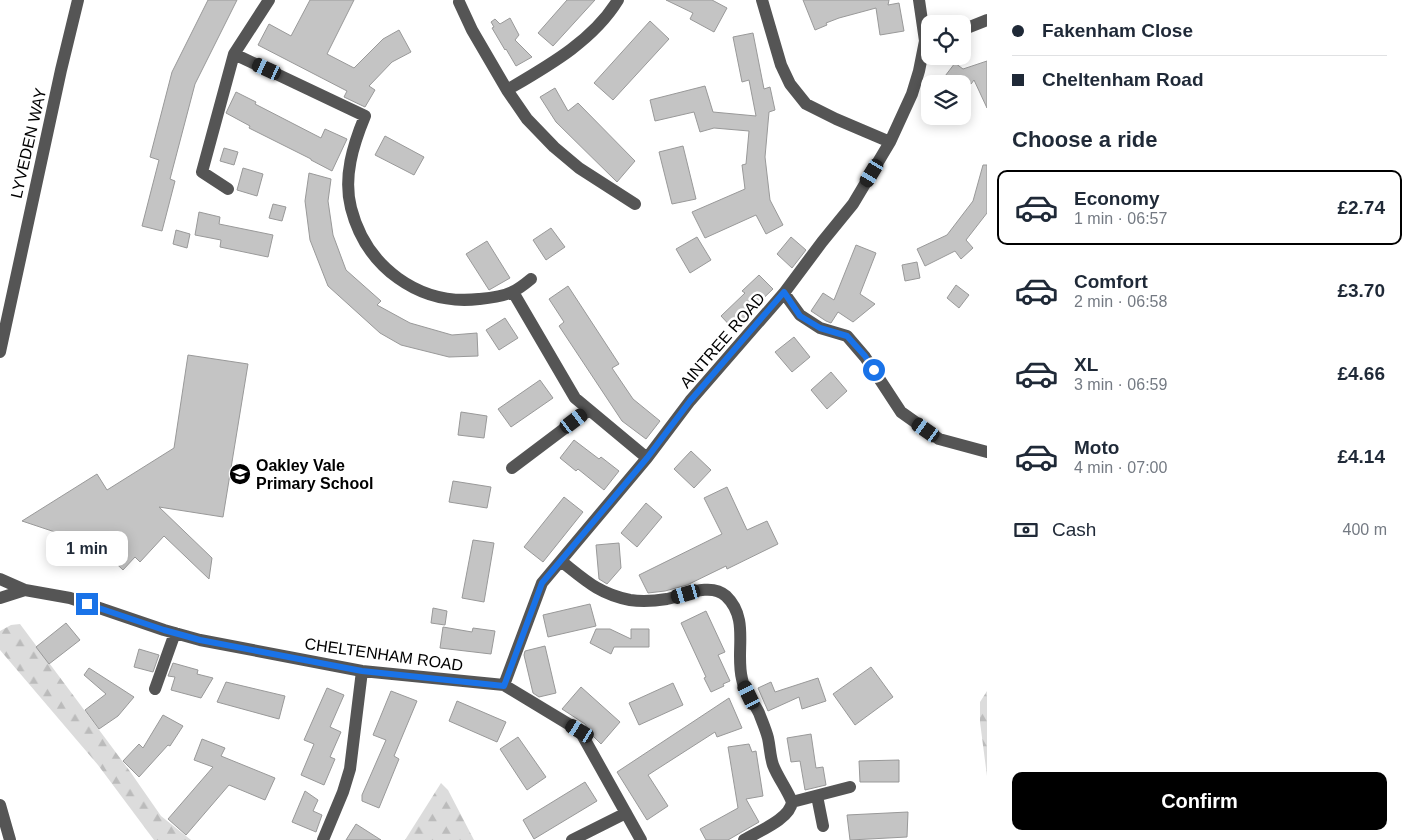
<!DOCTYPE html>
<meta charset="utf-8">
<style>
body{margin:0;font-family:Arial,sans-serif;background:#f6f6f7;color:#1f2937;height:100vh;display:flex;flex-direction:column;font-size:19px;white-space:nowrap}
*{box-sizing:border-box;margin:0}
p{font-size:16px;color:#747a83}
.icon{flex:none;width:28px;height:28px;fill:none;stroke:currentColor;stroke-width:2;stroke-linecap:round;stroke-linejoin:round}
.map{position:relative;flex:1;overflow:hidden}
.drawer{display:flex;flex-direction:column;background:#fff;width:425px}
.drawer>*{flex:none}
.top-card{display:grid;align-content:center;height:110px;padding:0 25px;background:#fff}
.fabs{position:absolute;left:921px;top:15px;display:grid;gap:10px}
.fabs a{display:grid;place-items:center;width:50px;height:50px;border-radius:10px;background:#fff;box-shadow:0 2px 12px #0003;font-size:25px}
.end{position:absolute;width:22px;height:22px;margin:-11px;border:6px solid #1a73e8;background:#fff;box-shadow:0 0 0 2px #fff}
.from{border-radius:50%}
.bubble{position:absolute;height:35px;border-radius:10px;background:#fff;box-shadow:0 2px 12px #0003;font-size:16px;font-weight:600;line-height:35px;text-align:center}
.car{position:absolute;width:15px;height:30px;margin:-15px -8px;border-radius:6px;box-shadow:0 0 4px 1px #0007;background:linear-gradient(#222 24%,#8ab4d8 0 40%,#222 0 76%,#8ab4d8 0 86%,#222 0)}
.top-card b{display:flex;align-items:center;gap:18px;height:48px;font-size:19px}
.top-card b+b{border-top:1px solid #e0e1e3}
.top-card i{width:12px;height:12px;background:#1f2937}
ul{padding:0;list-style:none}
li{display:flex;align-items:center;gap:15px;height:75px;margin:0 10px 8px;padding:0 15px;border:2px solid transparent;border-radius:10px}
li div{flex:1}
li b{display:block;font-size:19px}
li em{font-style:normal;font-weight:600}
li.selected{border-color:#000}
li>.icon{width:45px;height:45px;stroke-width:1.5}
h2{padding:0 25px;font-size:22px;line-height:60px}
.pay{display:flex;align-items:center;gap:12px;height:55px;padding:0 25px;font-size:19px}
.pay p{margin-inline-start:auto}
.cta{display:flex;gap:10px;margin-top:auto;padding:10px 25px}
.cta a{flex:1;height:58px;border-radius:10px;background:#000;color:#fff;font-size:20px;font-weight:600;line-height:58px;text-align:center}
main{display:flex;flex:1;min-height:0}
.map>svg:first-child{display:block}
</style>
<main>
<div class="map">
<svg width="987" height="840" viewBox="0 0 987 840">
<defs>
<pattern id="forest-firs" width="22" height="20" patternUnits="userSpaceOnUse" patternTransform="scale(1.25)"><rect width="22" height="20" fill="#dcdcdc"/><path d="M5 1l3.5 6h-7zM16 11l3.5 6h-7z" fill="#bbb"/></pattern>
</defs>
<rect width="100%" height="100%" fill="#fff"/>
<path fill="url(#forest-firs)" d="M20 624 129 770 161 816 191 840H154L98 765 0 650V631L11 625Z
M987 691V776L980 722V702Z
M441 783 448 790 474 840H405Z"/>
<path fill="#c4c4c4" stroke="#999" d="M208 0H237L195 84 170 179 175 181 162 231 142 226 159 160 150 157 172 72Z
M310 0H354L327 54 354 68 383 39 399 30 411 52 392 62 369 86 375 90 365 107 344 97 347 91 258 45 269 24 291 36Z
M567 0H595L553 46 538 33Z
M666 0H712L727 8 714 32 690 19 693 13Z
M803 0H889L888 5 899 3 904 31 880 35 876 8 839 18 826 23 827 25 815 30Z
M510 18 519 35 515 40 532 57 516 66 506 49 505 50 492 28 494 27 491 22 495 19 500 24Z
M650 21 669 39 613 100 594 83Z
M753 33 764 89 770 87 775 110 769 112 765 157 770 200 783 225 766 234 756 215 705 238 692 212 745 189 742 165 746 164 749 131 714 128 700 132 694 112 655 121 650 100 705 86 713 112 756 116 749 80 742 82 733 37Z
M987 61V108L974 80 971 84H939L955 63 963 69Z
M555 88 568 111 578 103 635 161 617 182 556 122 540 97Z
M236 92 256 102 255 104 321 138 325 129 347 139 332 171 311 160V159L249 128 250 126 226 113Z
M385 136 424 157 414 175 375 155Z
M683 146 696 199 672 204 659 152Z
M224 148 238 152 234 165 220 161Z
M983 165H987V213L966 240 973 248 961 259 955 251 925 266 917 249 947 235 973 201Z
M243 168 263 174 257 196 237 190Z
M309 173 331 179 328 201 333 235 346 270 381 301 377 305 410 323 452 335 477 333 478 356 449 357 401 345 380 333 328 286 310 240 305 201Z
M273 204 286 207 282 221 269 218Z
M199 212 220 217 219 224 273 235 268 257 220 247 221 240 195 235Z
M551 228 565 247 546 260 533 240Z
M176 230 190 234 187 248 173 244Z
M697 237 711 260 690 273 676 249Z
M791 237 806 250 792 268 777 254Z
M487 241 510 278 489 290 466 254Z
M856 245 876 253 860 294 875 304 853 322 838 312 831 323 826 321 811 311 823 293 834 300Z
M917 262 920 278 905 281 902 265Z
M759 275 773 289 749 312 753 316 736 332 721 316 745 293 742 291Z
M956 285 969 295 959 308 947 298Z
M568 286 619 364 612 368 633 399 660 421 646 439 622 421 559 326 564 322 549 299Z
M505 318 518 338 499 350 486 330Z
M794 337 810 357 792 372 775 352Z
M188 355 248 364 223 517 159 507 212 558 209 579 164 536 140 562 135 557 123 570 103 551 98 556 82 541 22 521 97 474 107 490 174 448Z
M831 372 847 391 827 409 811 390Z
M540 380 553 398 511 427 498 409Z
M461 412 487 416 484 438 458 435Z
M574 440 599 459 601 457 619 471 604 490 578 469 576 471 560 458Z
M691 451 711 470 694 488 674 469Z
M453 481 491 487 487 508 449 502Z
M727 487 747 530 767 521 778 544 727 569 726 566 687 585 665 591 648 593 639 575 722 534 704 498Z
M564 497 583 512 543 562 524 547Z
M646 503 662 517 637 547 621 533Z
M473 540 494 543 484 602 462 598Z
M619 543 621 568 607 584 599 579 596 545Z
M590 604 596 626 548 637 543 615Z
M433 608 447 611 445 625 431 623Z
M706 611 725 652 718 655 730 681 723 684 724 686 711 692 704 678 706 677 681 623Z
M66 623 80 640 49 664 36 647Z
M443 627 472 632 473 628 495 631 491 654 440 648Z
M596 629H610L631 639V629H649V647H614L611 654 590 643Z
M545 646 556 693 539 697 533 693 524 655 525 651Z
M139 649 159 655 153 672 134 667Z
M173 663 198 670 197 674 213 678 201 698 171 690 175 677 168 676Z
M871 667 893 697 855 725 833 694Z
M89 668 134 697 118 716 99 729 85 710 106 694 84 675Z
M818 678 826 701 802 709 799 697 768 711 758 688 771 682 775 692Z
M226 682 285 696 279 719 217 702Z
M673 683 683 705 639 725 629 703Z
M581 687 620 722 601 744 592 735 585 724 562 709Z
M327 688 344 695 330 727 341 732 330 757 335 759 324 785 301 775 314 744 304 740Z
M391 691 417 701 394 756 399 759 379 808 362 801V795L386 740 373 735Z
M729 698 742 728 717 737 715 732 648 775 668 806 647 820 617 772Z
M457 701 506 722 497 742 449 721Z
M163 715 183 726 170 746 168 745 139 777 123 761 139 744 143 748Z
M811 734 816 768 823 767 826 785 805 790 800 761 791 762 787 738Z
M518 737 546 777 527 790 500 749Z
M202 739 225 748 221 756 275 778 265 800 229 785 186 835 168 819 213 767 194 760Z
M749 744 752 752 756 751 763 796 746 799 759 822 728 840H706L700 829 738 808 728 747Z
M899 760V782H860L859 761Z
M585 782 597 801 534 839 523 820Z
M305 791 318 800 313 811 322 815 316 832 292 822Z
M908 812 907 837 850 840 847 815Z
M356 824 381 840H346Z"/>
<g fill="none" stroke-linecap="round" stroke-linejoin="round">
<path stroke="#555" stroke-width="12" d="M269 0 234 54 365 116C353 145 343 177 351 208 366 267 419 306 479 299 490 298 502 297 512 292 519 289 525 284 531 279
M762 0 781 65 790 84 806 104 836 119 890 142
M459 2 472 30 507 90 527 119 554 147 579 168 635 204
M962 30 987 20
M507 90C548 66 593 41 618 0
M228 189 202 172 234 54
M513 292 575 398 647 458
M784 293 800 315 820 328 847 336 865 357 901 412 939 439 987 452
M0 352 61 70 78 0
M512 468 589 410
M561 561C585 580 599 594 630 600 642 602 655 601 667 599 685 595 711 582 726 596 750 619 735 651 742 679 744 692 754 702 759 713 762 721 766 730 768 738 770 747 770 756 773 765 778 778 787 789 792 802 790 819 759 831 744 840
M0 579 25 590 70 598 164 630 200 640 362 671 504 685 580 731 641 840
M0 598 25 590
M504 685 542 583 647 458 690 401 784 293 822 242 853 204 890 142 912 94 919 71 925 41 919 0
M155 689 175 633
M817 796 823 826
M792 802 850 787
M0 805 10 840
M323 840 343 792 350 769 362 671
M572 840 626 813"/>
</g>
<g fill="none" stroke-linecap="round" stroke-linejoin="round">
<path stroke="#1a73e8" stroke-width="6" d="M87 604 164 630 200 640 362 671 504 686 542 583 647 458 690 401 784 292 800 316 820 328 847 336 865 356 874 370"/>
</g>
<defs>
<g id="school-disc" transform="scale(1.125)"><circle r="9.5" fill="#000" stroke="#fff"/><path d="M0-5L7-2L0 1L-7-2ZM-4 1L0 2.5L4 1V4Q0 6-4 4Z" fill="#fff"/></g>
</defs>
<g fill-rule="evenodd">
<use href="#school-disc" x="240" y="474"/>
</g>
<g text-anchor="middle" stroke-width="5" stroke-linejoin="round" paint-order="stroke">
<g font-size="16" fill="#000" stroke="#fff">
<text transform="translate(28 143) rotate(-77)" y="6">LYVEDEN WAY</text>
<text transform="translate(722 340) rotate(-49)" y="6">AINTREE ROAD</text>
<text transform="translate(384 654) rotate(8)" y="6">CHELTENHAM ROAD</text>
</g>
<g font-size="16" font-weight="bold" fill="#000" stroke="#fff" text-anchor="start">
<text x="256" y="471">Oakley Vale<tspan x="256" dy="18">Primary School</tspan></text>
</g>
</g>
</svg>
<div class="fabs">
<a><svg class="icon" aria-label="locate" viewBox="0 0 24 24"><circle cx="12" cy="12" r="6"/><path d="M12 2v4M12 18v4M2 12h4M18 12h4"/></svg></a>
<a><svg class="icon" aria-label="layers" viewBox="0 0 24 24"><path d="M12 4l9 5-9 5-9-5zM3 14l9 5 9-5"/></svg></a>
</div>
<i class="end from" style="left:874px;top:370px"></i>
<i class="end" style="left:87px;top:604px"></i>
<div class="bubble" style="left:46px;top:531px;width:82px">1 min</div>
<i class="car" style="left:267px;top:69px;rotate:295deg"></i>
<i class="car" style="left:872px;top:173px;rotate:211deg"></i>
<i class="car" style="left:574px;top:421px;rotate:53deg"></i>
<i class="car" style="left:926px;top:430px;rotate:305deg"></i>
<i class="car" style="left:686px;top:594px;rotate:254deg"></i>
<i class="car" style="left:749px;top:695px;rotate:334deg"></i>
<i class="car" style="left:580px;top:731px;rotate:301deg"></i>
</div>
<section class="drawer">
<div class="top-card">
<b><i class="from"></i>Fakenham Close</b>
<b><i></i>Cheltenham Road</b>
</div>
<h2>Choose a ride</h2>
<ul>
<li class="selected"><svg class="icon" aria-label="car" viewBox="0 0 24 24"><path d="M5 17H2v-5l4-1 3-4h7l3 4 3 1v5h-3M9 17h6M6 11h13"/><circle cx="7" cy="17" r="2"/><circle cx="17" cy="17" r="2"/></svg><div><b>Economy</b><p>1 min · 06:57</p></div><em>£2.74</em></li>
<li><svg class="icon" aria-label="car" viewBox="0 0 24 24"><path d="M5 17H2v-5l4-1 3-4h7l3 4 3 1v5h-3M9 17h6M6 11h13"/><circle cx="7" cy="17" r="2"/><circle cx="17" cy="17" r="2"/></svg><div><b>Comfort</b><p>2 min · 06:58</p></div><em>£3.70</em></li>
<li><svg class="icon" aria-label="car" viewBox="0 0 24 24"><path d="M5 17H2v-5l4-1 3-4h7l3 4 3 1v5h-3M9 17h6M6 11h13"/><circle cx="7" cy="17" r="2"/><circle cx="17" cy="17" r="2"/></svg><div><b>XL</b><p>3 min · 06:59</p></div><em>£4.66</em></li>
<li><svg class="icon" aria-label="car" viewBox="0 0 24 24"><path d="M5 17H2v-5l4-1 3-4h7l3 4 3 1v5h-3M9 17h6M6 11h13"/><circle cx="7" cy="17" r="2"/><circle cx="17" cy="17" r="2"/></svg><div><b>Moto</b><p>4 min · 07:00</p></div><em>£4.14</em></li>
</ul>
<div class="pay"><svg class="icon" aria-label="cash" viewBox="0 0 24 24"><path d="M3 7h18v10H3z"/><circle cx="12" cy="12" r="2"/></svg>Cash<p>400 m</p></div>
<div class="cta"><a>Confirm</a></div>
</section>
</main>
